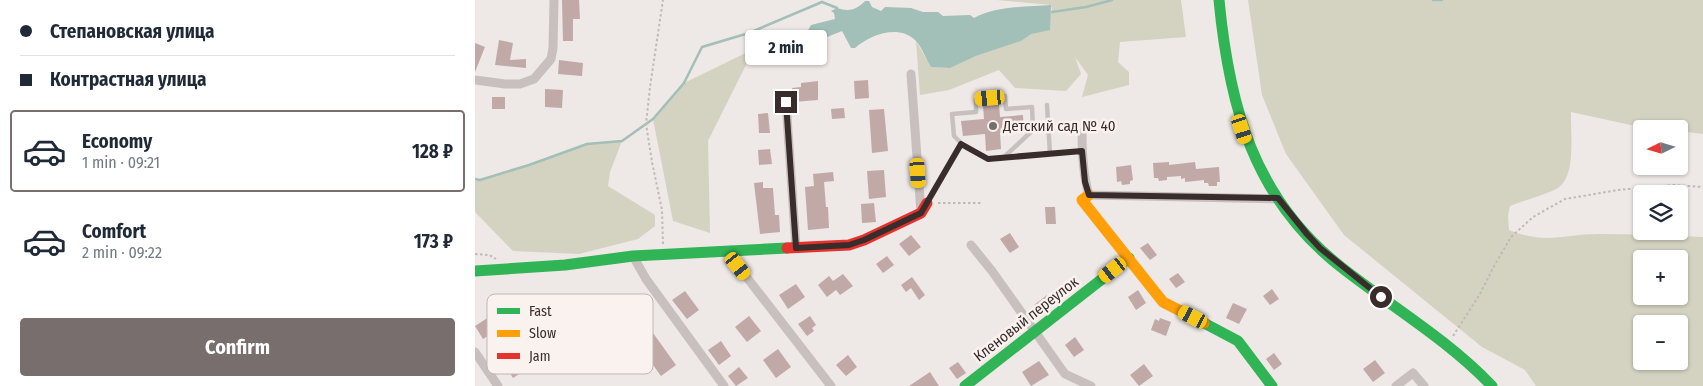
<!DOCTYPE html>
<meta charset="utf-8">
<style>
body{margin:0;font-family:"Fira Sans Condensed",sans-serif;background:#f6f6f7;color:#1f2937;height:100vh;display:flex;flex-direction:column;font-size:19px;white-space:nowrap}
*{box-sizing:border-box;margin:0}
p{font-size:16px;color:#747a83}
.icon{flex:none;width:28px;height:28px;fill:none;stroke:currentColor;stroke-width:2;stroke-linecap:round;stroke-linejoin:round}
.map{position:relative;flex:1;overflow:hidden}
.drawer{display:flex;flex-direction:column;background:#fff;width:475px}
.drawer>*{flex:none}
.hud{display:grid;align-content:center;height:110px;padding:0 20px;background:#fff}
.needle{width:32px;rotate:265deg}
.fabs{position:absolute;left:1158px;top:120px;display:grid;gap:10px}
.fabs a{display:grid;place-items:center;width:55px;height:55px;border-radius:5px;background:#fff;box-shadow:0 1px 4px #0004;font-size:25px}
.end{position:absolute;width:22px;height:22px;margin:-11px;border:6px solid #392d2c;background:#fff;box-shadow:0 0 0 2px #fff}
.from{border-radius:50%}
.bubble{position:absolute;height:35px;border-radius:5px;background:#fff;box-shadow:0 1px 4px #0004;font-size:16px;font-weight:700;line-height:35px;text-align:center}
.car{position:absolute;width:15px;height:30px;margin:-15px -8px;border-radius:6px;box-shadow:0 0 4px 1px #0007;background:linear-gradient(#f5c518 24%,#345 0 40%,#f5c518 0 76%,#345 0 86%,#f5c518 0)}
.hud b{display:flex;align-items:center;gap:18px;height:48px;font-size:19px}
.hud b+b{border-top:1px solid #e0e1e3}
.hud i{width:12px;height:12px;background:#1f2937}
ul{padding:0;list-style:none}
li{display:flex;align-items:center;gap:15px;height:82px;margin:0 10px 8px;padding:0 10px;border:2px solid transparent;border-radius:5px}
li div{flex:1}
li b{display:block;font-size:19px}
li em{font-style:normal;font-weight:700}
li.active{border-color:#786e6d}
li>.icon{width:45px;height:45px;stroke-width:1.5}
.button{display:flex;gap:10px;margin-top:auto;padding:10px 20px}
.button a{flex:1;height:58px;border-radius:5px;background:#786e6d;color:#fff;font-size:20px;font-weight:700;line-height:58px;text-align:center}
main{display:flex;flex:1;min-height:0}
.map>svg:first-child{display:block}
</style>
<main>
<section class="drawer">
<div class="hud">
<b><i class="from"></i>Степановская улица</b>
<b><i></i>Контрастная улица</b>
</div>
<ul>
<li class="active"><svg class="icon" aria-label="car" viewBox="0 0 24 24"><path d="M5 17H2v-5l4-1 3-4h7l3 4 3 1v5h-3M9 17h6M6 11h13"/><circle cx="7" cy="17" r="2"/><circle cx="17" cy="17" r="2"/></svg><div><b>Economy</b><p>1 min · 09:21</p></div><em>128 ₽</em></li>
<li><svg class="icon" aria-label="car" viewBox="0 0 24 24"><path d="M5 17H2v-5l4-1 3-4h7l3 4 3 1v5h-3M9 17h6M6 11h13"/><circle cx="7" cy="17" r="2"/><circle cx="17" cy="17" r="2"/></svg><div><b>Comfort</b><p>2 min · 09:22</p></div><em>173 ₽</em></li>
</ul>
<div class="button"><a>Confirm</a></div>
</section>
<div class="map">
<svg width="1228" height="386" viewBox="0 0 1228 386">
<rect width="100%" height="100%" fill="#eee8e6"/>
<path fill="#d4d3c1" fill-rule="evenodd" d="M522 0H706L711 37 645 42 643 62 654 72V85L607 97 613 75 600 57 606 74 591 91 540 88 524 70 474 90 445 95 441 41 456 67 475 68 501 56 546 41 577 12 576 5Z
M773 0H1228V134L1204 131V129L1165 127 1096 112C1095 131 1102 175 1083 188 1073 194 1047 201 1035 206L1033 216 1034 230C1071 245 1088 234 1124 234 1159 234 1193 236 1228 237V386H1061L1050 370 1007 347 869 235 811 154 787 95ZM1166 259H1204V296H1166ZM1166 324H1204V361H1166Z
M279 49 233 141 235 233 198 221 178 119 209 83Z
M147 141 135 172 133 186 180 215V226L163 239 104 254 38 251 0 212V179L5 180 54 165 112 144Z"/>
<path fill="#a2bfb8" d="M390 1H394L397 7 406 11 410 7 436 8 448 12H463L468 16 495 15 499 18C521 6 551 7 576 5L575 30 556 34 546 41 501 56 475 68 456 67C451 59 447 47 440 40 423 24 395 35 380 48H376L367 31 352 37 348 35 337 38 332 32 336 25 360 19 359 13 356 11 362 8C374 12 381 10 390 1Z"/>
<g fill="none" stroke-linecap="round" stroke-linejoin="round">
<path stroke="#a2bfb8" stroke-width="2.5" d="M958 0H967
M577 12 611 7 637 0
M0 179 5 180 54 165 112 144 147 141 178 119 209 83 227 47 274 33 347 2 362 8"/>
</g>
<path fill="#c1a9a8" d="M87 0H104L105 19H98V41H88Z
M24 40 38 43 35 60 51 59V68L20 65Z
M0 43 10 47 0 72Z
M84 60 108 63 107 76 83 74Z
M393 80 394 98 380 99 379 81Z
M343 81V100L318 102 317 88 326 87V83Z
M70 89 88 90 87 108 70 107Z
M17 97H30V109H17Z
M524 104 525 117 548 115 549 132 525 133 526 149 511 151 510 134 488 136 486 121 509 119 508 105Z
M369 108 370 118 357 119 356 109Z
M409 109 413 151 397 153 394 110Z
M293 113 295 133H284L283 114Z
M295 149 297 164 284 165 283 150Z
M694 162V165L720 162 721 169 744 167 745 182H742V186H734L733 183H729V180L710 182V178L706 179V176L692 177V180L684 181 683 178H679L678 163Z
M656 165 658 180 655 181V184L647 185 646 181 642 182 641 167Z
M409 170 411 197 394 199 392 171Z
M358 172 359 181 349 182 351 207H353L354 228 333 230 330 187 339 186 338 174Z
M288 182V188H298L300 215H304L305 232 285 234 279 183Z
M399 203 401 222 387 223 386 204Z
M570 207H580L581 224H571Z
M535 233 544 247 535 253 525 239Z
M436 235 446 247 434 256 424 244Z
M673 243 682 255 675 260 665 248Z
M412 256 419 265 408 273 401 264Z
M703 273 710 282 701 288 694 279Z
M368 274 378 286 365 295 361 290 352 297 343 285 354 276 358 281Z
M437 277 450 295 444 300 436 288 431 292 426 285Z
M321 284 330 297 313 309 304 295Z
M797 289 804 299 795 305 788 296Z
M663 290 671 303 661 310 653 297Z
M210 291 224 310 212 319 197 300Z
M572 295 579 303 565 314 559 305Z
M758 303 772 309 764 324 751 318Z
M274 316 286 331 272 342 260 327Z
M335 316 341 325 337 328 339 331 332 336 323 324Z
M14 317 22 330 8 339 0 326Z
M685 318 696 322 691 336 676 330 680 319 684 321Z
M178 333 201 365 186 376 173 358 168 361 158 348Z
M600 337 609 350 599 357 590 345Z
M246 341 256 356 244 365 233 350Z
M45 345 58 365 38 378 26 358Z
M303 349 316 367 301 378 288 360Z
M799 353 807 364 799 370 791 359Z
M373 355 382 367 371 376 361 365Z
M900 360 910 373 898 382 888 369Z
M564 361 574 375 556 386 547 372Z
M483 362 491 373 482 379 474 368Z
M669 364 678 376 664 386 655 375Z
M264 367 273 378 261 386 253 376Z
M455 372 464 386H434Z"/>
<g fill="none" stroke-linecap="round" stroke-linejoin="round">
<path stroke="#c1b9b6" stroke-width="2" stroke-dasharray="2.5 2.5" stroke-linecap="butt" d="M463 203H506
M188 244 187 210 177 162 171 124 175 87 188 0
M0 254 14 255 21 259
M978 336 1005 294 1018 268 1036 237 1058 217 1090 199 1143 190 1199 185 1228 187"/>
<path stroke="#c8c0be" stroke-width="4.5" d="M572 105 575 154
M528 158 558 130 557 107 531 109 530 96 501 99V112L477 114 479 136 487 144 513 159 607 151
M453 202 487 144"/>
<path stroke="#c8c0be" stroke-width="9" d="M436 74 446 213
M0 80 30 84H45L59 79 76 59 78 48 79 0
M311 102 321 248
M607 133C607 154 608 175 614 195L803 199
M496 245 517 271 590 374 616 386
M256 250 263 266 356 386
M158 256 171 279 249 386
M0 352 23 386
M921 386 938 373 949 386"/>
<path stroke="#30b455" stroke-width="11" d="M744 0C754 105 778 198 866 267 917 307 972 339 1017 386
M0 271 90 265 158 256 312 248
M729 323 763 341 797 386
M490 386 654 258"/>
<path stroke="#ff9f0a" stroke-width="11" d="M614 195 607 200 688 302 729 323"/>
<path stroke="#e5322d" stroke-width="11" d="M312 248 374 245 389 240 446 213 452 203"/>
</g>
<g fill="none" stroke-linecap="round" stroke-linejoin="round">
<path stroke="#392d2c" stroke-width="6" d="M311 102 321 248 374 245 389 240 446 213 486 144 513 159 607 151 610 182 614 195 803 198 832 234 845 248 906 297"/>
</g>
<circle fill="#786e6d" stroke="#faf2ee" stroke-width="2" cx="518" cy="126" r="5"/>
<g text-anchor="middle" stroke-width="5" stroke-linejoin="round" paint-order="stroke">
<g font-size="15" fill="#392d2c" stroke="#faf2ee" text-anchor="start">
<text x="528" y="131">Детский сад № 40</text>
</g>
<g font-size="15" fill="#392d2c" stroke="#faf2ee">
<text transform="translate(551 319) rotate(-38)" y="5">Кленовый переулок</text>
</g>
</g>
<rect x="12" y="294" width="166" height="80" rx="8" fill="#faf2ee" stroke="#c0b7b4" stroke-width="1"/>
<rect x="22" y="308" width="23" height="6" fill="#30b455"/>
<rect x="22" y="330" width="23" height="7" fill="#ff9f0a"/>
<rect x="22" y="353" width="23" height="6" fill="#e5322d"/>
<g font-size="14" fill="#392d2c">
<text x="54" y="316">Fast</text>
<text x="54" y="338">Slow</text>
<text x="54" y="361">Jam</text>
</g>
</svg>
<div class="fabs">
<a><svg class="needle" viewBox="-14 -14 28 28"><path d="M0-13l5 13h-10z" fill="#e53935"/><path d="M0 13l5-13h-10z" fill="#747a83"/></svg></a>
<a><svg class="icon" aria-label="layers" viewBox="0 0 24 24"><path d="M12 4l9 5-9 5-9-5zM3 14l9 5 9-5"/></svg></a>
<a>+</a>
<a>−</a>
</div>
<i class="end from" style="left:906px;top:297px"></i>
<i class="end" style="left:311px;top:102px"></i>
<div class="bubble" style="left:270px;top:30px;width:82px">2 min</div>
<i class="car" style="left:515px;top:98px;rotate:265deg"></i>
<i class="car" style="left:767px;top:129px;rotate:162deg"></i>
<i class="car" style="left:443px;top:173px;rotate:176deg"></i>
<i class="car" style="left:263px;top:266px;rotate:142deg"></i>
<i class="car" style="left:638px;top:270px;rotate:232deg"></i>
<i class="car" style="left:718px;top:317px;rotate:297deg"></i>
</div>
</main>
